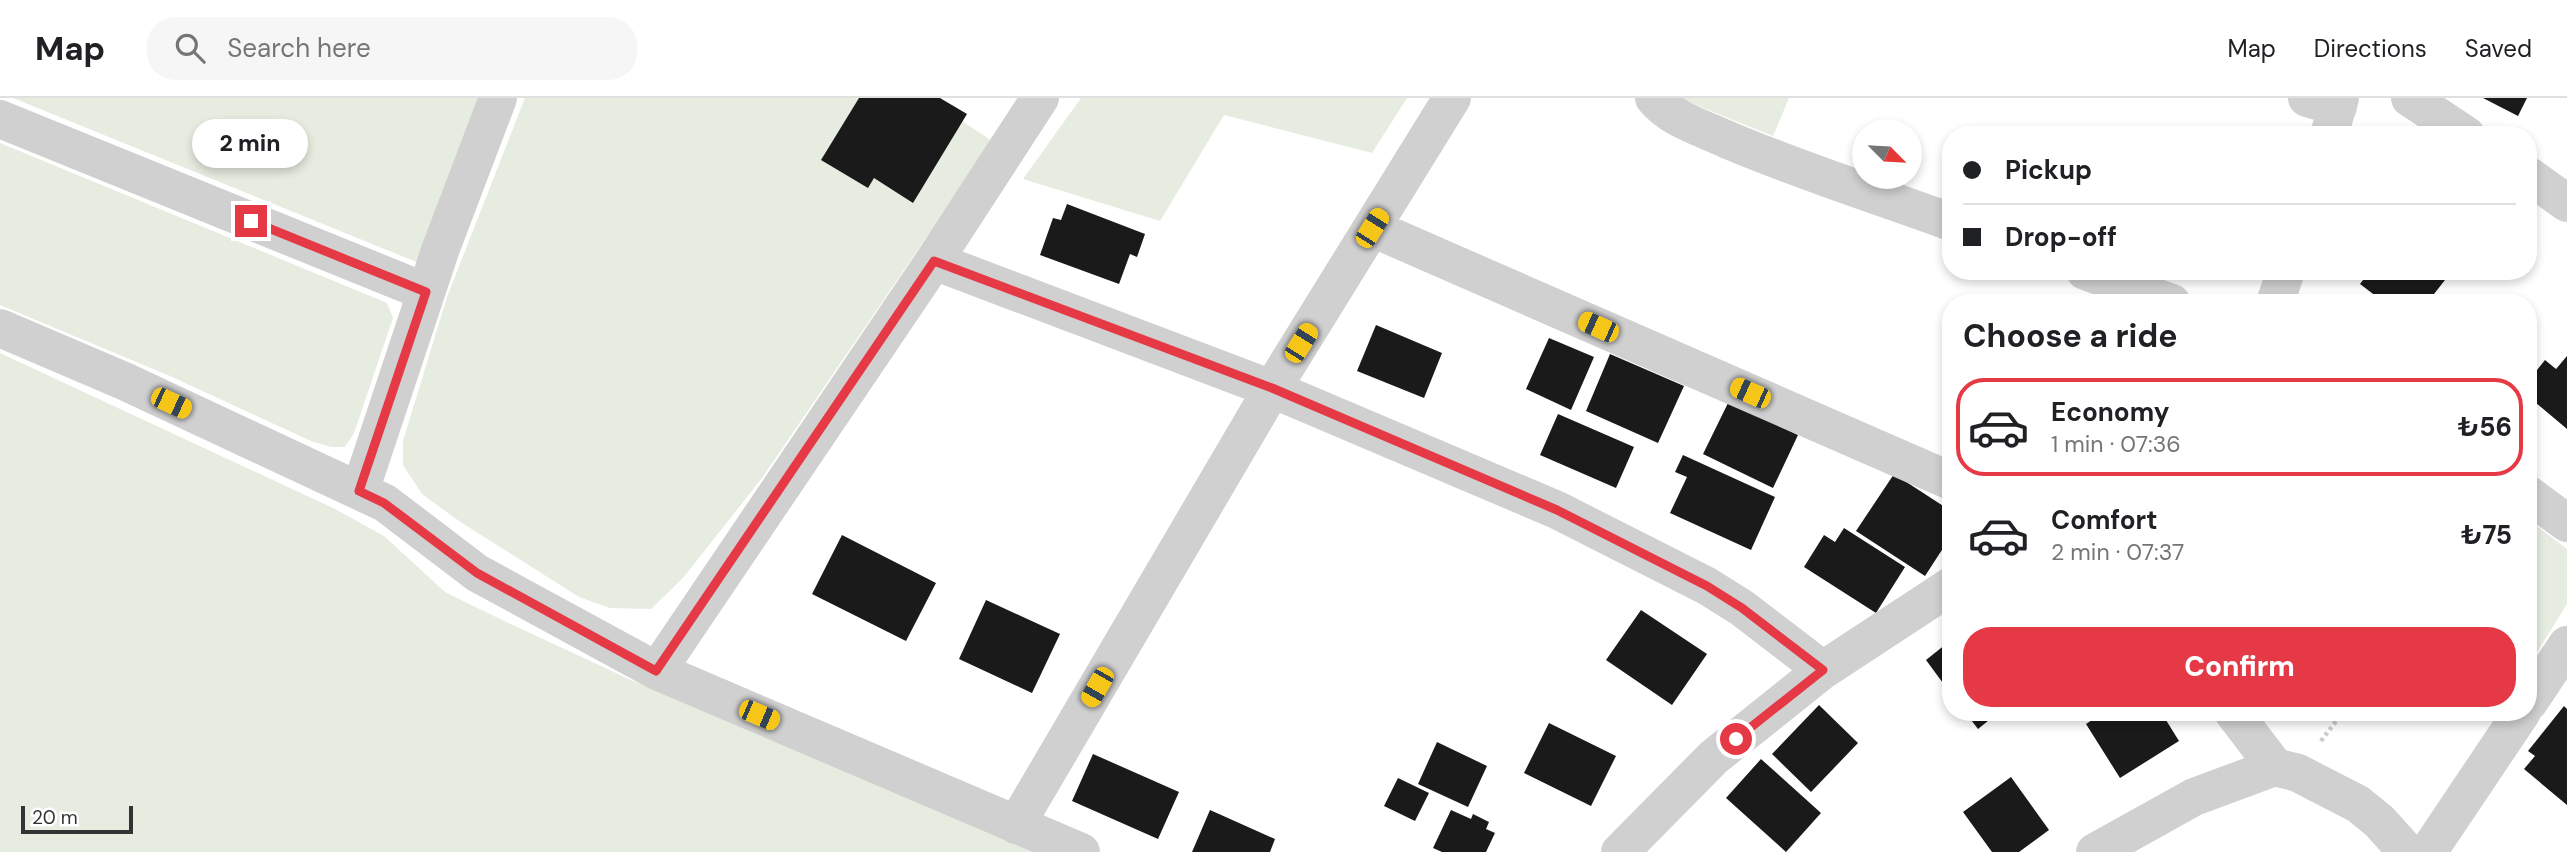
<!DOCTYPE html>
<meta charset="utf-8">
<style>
body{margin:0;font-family:"DM Sans",sans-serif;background:#f6f6f6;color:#202124;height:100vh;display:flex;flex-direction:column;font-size:26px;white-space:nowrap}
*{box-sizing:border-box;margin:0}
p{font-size:23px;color:#757577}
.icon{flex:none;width:38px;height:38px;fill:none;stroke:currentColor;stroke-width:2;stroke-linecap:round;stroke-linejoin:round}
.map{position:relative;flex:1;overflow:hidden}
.details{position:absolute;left:1942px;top:196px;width:595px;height:427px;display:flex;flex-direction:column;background:#fff;border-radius:28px;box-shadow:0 4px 10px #0003}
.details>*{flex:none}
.banner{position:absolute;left:1942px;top:28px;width:595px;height:154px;border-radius:28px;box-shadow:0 4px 10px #0003;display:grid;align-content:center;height:154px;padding:0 21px;background:#fff}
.needle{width:46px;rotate:114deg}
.buttons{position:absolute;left:1852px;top:21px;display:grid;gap:14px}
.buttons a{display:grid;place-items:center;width:70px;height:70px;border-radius:50%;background:#fff;box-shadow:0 4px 10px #0003;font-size:35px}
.scale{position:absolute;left:21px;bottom:18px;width:112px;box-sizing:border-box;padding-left:7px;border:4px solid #333;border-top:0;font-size:19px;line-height:24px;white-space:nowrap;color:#333;-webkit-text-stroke:5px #fff;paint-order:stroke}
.end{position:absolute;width:32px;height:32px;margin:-16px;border:9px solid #e63946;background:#fff;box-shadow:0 0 0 4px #fff}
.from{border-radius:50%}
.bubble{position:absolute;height:49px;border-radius:24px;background:#fff;box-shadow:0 4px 10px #0003;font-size:23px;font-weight:800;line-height:49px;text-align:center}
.car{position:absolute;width:21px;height:42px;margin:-21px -10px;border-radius:9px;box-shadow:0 0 5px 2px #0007;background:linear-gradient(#f5c518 24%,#345 0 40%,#f5c518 0 76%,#345 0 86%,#f5c518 0)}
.banner b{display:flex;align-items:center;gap:24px;height:66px;font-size:26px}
.banner b+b{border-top:2px solid #e0e0e0}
.banner i{width:18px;height:18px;background:#202124}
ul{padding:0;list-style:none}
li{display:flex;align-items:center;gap:21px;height:98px;margin:0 14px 10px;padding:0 7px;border:4px solid transparent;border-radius:28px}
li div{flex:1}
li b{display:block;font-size:26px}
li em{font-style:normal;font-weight:800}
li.active{border-color:#e63946}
li>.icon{width:63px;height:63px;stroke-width:1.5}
h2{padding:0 21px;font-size:32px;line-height:84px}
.cta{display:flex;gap:14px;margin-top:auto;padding:14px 21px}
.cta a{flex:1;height:80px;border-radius:28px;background:#e63946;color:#fff;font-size:28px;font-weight:800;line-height:80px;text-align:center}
header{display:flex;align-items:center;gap:42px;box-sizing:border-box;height:98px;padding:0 35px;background:#fff;border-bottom:2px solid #e0e0e0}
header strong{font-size:33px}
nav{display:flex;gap:38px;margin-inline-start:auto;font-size:24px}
.search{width:490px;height:63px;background:#f6f6f6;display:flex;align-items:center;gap:18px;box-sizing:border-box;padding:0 24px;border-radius:28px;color:#757577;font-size:26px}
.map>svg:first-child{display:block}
</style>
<header>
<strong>Map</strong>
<div class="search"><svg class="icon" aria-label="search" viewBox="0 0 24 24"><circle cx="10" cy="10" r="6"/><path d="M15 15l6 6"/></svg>Search here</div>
<nav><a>Map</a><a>Directions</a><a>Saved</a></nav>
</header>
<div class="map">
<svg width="2567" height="754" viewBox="0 0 2567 754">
<rect width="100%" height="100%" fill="#fff"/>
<path fill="#e6ecdf" d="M13 0H480L419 165Z
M525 0H936L962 23 992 43 762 380 683 480 651 511 610 510 579 499 459 423 422 396 403 367V343L447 199Z
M1081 0H1407L1372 55 1224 17 1160 123 1023 81Z
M1679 0H1789L1773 38Z
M0 45 387 205 393 220 354 335 345 349H331L311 343 170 278 0 207Z
M0 255 335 411 384 438 445 494 502 522 631 582 904 694 1040 754H0Z
M2529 422 2567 451V506L2529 567Z"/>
<path fill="#1a1a1a" d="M859 0H940L967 16 913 105 874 80 868 90 821 62Z
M2483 0H2527L2518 18Z
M1067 106 1145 136 1137 159 1130 156 1119 186 1040 157 1053 120 1061 122Z
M2370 173H2452L2427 205H2385L2360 186Z
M1376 227 1442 255 1424 300 1357 273Z
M1549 240 1594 259 1571 312 1526 291Z
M1610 256 1684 288 1658 345 1586 313Z
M2567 258V331L2529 299V282L2545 262 2556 271Z
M1729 303 1798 337 1773 390 1703 356Z
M1558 316 1634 349 1616 390 1540 357Z
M1683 357 1775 399 1751 452 1670 415 1687 379 1675 374Z
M1894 376 1951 413V438L1925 478 1856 433Z
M1844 430 1905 469 1876 515 1804 469 1824 437 1835 444Z
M842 437 936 485 906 543 812 496Z
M986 502 1060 536 1032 595 959 561Z
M1641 512 1707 556 1672 607 1606 562Z
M1951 542V596L1926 562Z
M1819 607 1858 645 1811 694 1772 656Z
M2564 608 2567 611V707L2524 671 2535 658 2528 653Z
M1965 614H1999L1978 631Z
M2100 614H2161L2179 643 2120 680 2086 626 2101 616Z
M1549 625 1616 658 1591 708 1524 675Z
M1437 644 1487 668 1468 709 1418 686Z
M1093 656 1179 694 1158 741 1072 703Z
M1761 661 1821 715 1786 754 1726 700Z
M2011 679 2049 732 2019 754H1992L1963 714Z
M1398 680 1429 695 1415 723 1384 708Z
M1210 712 1275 741 1270 754H1192Z
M1451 712 1471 721 1473 716 1489 724 1486 731 1495 735 1486 754H1442L1433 750Z"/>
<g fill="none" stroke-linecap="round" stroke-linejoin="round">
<path stroke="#cdcdcd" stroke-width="4.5" stroke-dasharray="3.5 3.5" stroke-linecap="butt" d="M2321 643 2343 614"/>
<path stroke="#d0d0d0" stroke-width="38" d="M1654 0C1672 22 1703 30 1728 42 1801 73 1877 97 1951 124
M2307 0 2338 9
M2410 0 2466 37
M0 21 426 194
M2329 37 2340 0
M2529 78 2567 105
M1372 130 1951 383
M934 163 1272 291 1557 412 1707 488 1742 510 1823 572
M2085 173 2172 205
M2275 205 2286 173
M0 230 124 283 385 405 477 475 657 573 1081 754
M360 393 441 150 498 0
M2529 397 2567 425
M657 573 934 163 1040 0
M2529 604 2567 547
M2233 614 2275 669
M1016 727 1272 291 1452 0
M1620 754 1714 659 1823 572 1951 488
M2095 754 2194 699 2275 669 2298 675 2358 706 2379 723 2407 754
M2428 754 2522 614"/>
</g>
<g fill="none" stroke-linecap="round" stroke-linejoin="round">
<path stroke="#e63946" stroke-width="9" d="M251 123 426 194 359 393 384 405 477 475 656 573 934 163 1272 290 1557 412 1707 488 1742 510 1823 572 1736 641"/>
</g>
</svg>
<div class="buttons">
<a><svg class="needle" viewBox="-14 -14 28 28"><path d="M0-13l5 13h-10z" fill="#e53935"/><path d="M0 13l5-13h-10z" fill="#757577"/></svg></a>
</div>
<div class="scale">20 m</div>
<i class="end from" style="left:1736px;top:641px"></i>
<i class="end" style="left:251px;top:123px"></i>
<div class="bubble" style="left:192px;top:21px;width:116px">2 min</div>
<i class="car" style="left:1372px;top:130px;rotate:32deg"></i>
<i class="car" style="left:1598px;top:229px;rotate:294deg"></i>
<i class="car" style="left:1301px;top:245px;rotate:32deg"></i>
<i class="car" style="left:1750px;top:295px;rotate:294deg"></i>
<i class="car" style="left:171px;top:305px;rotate:115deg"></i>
<i class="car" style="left:1097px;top:589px;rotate:210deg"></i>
<i class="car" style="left:759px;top:617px;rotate:113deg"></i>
<div class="banner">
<b><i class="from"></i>Pickup</b>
<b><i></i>Drop-off</b>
</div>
<section class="details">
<h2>Choose a ride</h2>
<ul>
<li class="active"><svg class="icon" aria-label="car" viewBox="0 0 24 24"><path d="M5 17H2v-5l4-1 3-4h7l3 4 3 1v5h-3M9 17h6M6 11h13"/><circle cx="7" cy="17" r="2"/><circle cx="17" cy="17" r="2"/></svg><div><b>Economy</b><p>1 min · 07:36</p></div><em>₺56</em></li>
<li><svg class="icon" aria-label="car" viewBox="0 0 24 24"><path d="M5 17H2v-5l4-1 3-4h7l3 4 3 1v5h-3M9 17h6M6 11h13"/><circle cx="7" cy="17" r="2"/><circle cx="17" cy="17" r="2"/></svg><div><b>Comfort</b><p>2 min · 07:37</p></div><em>₺75</em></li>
</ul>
<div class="cta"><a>Confirm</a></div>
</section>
</div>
